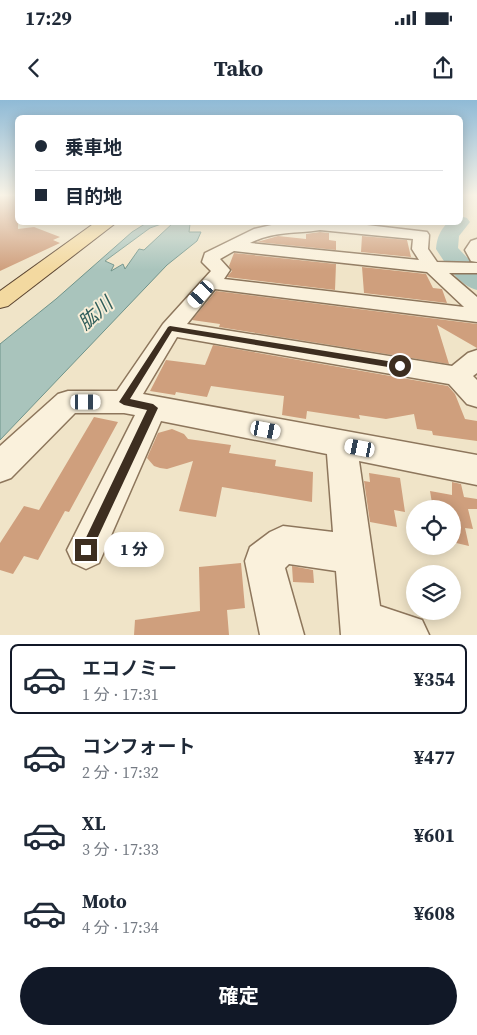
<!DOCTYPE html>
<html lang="ja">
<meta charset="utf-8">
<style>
body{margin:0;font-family:"Source Serif 4","Noto Sans JP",serif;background:#f6f6f7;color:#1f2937;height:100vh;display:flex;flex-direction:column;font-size:19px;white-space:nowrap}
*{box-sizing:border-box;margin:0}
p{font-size:16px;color:#747a83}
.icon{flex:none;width:28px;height:28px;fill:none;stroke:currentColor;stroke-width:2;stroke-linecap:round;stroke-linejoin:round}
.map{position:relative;height:535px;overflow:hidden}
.drawer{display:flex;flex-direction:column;background:#fff;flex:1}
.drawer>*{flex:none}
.banner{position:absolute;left:15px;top:15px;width:448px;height:110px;border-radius:8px;box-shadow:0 2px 12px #0003;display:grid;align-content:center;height:110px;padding:0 20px;background:#fff}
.tools{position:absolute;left:406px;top:400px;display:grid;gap:10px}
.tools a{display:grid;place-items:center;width:55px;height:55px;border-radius:50%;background:#fff;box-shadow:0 2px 12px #0003;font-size:25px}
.end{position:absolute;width:22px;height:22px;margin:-11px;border:6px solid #3d2e20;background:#fff;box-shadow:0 0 0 2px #fff}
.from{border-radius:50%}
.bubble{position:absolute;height:35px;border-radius:18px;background:#fff;box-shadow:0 2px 12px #0003;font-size:16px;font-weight:700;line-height:35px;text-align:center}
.car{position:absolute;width:15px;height:30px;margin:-15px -8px;border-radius:6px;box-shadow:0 0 4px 1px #0007;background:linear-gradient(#fff 24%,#345 0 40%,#fff 0 76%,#345 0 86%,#fff 0)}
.banner b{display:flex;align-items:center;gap:18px;height:48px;font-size:19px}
.banner b+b{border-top:1px solid #e0e1e3}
.banner i{width:12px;height:12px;background:#1f2937}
ul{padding:9px 0 0;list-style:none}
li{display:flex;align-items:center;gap:15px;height:70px;margin:0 10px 8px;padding:0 10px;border:2px solid transparent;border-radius:8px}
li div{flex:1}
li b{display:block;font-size:19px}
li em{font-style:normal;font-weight:700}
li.current{border-color:#111827}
li>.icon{width:45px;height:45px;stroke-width:1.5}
.primary-button{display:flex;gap:10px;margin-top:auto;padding:10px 20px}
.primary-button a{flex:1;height:58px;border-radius:30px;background:#111827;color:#fff;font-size:20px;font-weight:700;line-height:58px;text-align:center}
.status{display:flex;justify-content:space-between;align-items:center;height:35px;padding:0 25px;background:#fff;direction:ltr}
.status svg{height:14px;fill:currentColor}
header{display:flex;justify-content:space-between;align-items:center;height:65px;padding:0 20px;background:#fff;font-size:22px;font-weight:700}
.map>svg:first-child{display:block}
</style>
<div class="status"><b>17:29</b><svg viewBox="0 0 49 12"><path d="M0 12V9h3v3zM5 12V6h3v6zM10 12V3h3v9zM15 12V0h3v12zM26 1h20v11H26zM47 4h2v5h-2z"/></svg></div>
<header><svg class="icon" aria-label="back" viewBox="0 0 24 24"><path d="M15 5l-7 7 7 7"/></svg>Tako<svg class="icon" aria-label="share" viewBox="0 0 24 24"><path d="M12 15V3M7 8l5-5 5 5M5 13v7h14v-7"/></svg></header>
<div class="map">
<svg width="477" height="535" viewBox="0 0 477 535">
<rect width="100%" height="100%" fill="#f0e4c8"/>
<path fill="#a9c4bc" stroke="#6f938a" d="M148 122 164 123 150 128 105 161 114 165 111 171 123 164 125 169 139 149 144 150 173 123H193L190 124 189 132H201L197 141 167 165 0 340V244L56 199 132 132Z"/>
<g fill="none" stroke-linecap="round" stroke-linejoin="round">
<path fill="#a9c4bc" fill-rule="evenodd" d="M460 116 467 118 470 122 459 136 458 148 477 168V190C458 185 446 164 436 149 437 137 440 131 448 122H460Z"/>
</g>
<path fill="#cf9f7d" d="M0 95H18V129L34 127 60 137 53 140 60 143 0 171Z
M320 132 329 133V140L336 141V150L257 142 278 136 306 139V134Z
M362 136 407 140 411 157 361 152Z
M234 153 336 164 335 190 227 177 232 171 229 166Z
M362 167 426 174 433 188 442 189 447 203 364 193Z
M216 191 477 224V248L437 225 449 264 219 227 220 224 192 220Z
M213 245 448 286 455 294 465 319 477 321V341L433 335 432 331 417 329 414 314 386 319 359 315 360 319 307 311 306 319 282 315 284 296 211 286 207 297 176 292 175 295 150 291 166 260 205 265Z
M94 317 118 322 69 412 65 411 38 460 24 456 13 474 0 470V443L24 406 39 410Z
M172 329 184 334 188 339 231 345 229 353 276 360 275 366 313 372 312 402 222 387 216 417 179 411 193 361 167 369 160 368 154 366 147 358 158 333Z
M369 373 400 378 405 412 394 410 397 427 370 422 364 381 370 382Z
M452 382 461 384 464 397 477 399V409H468L473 429 465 428 469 446 452 442V409H433L430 391 452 395Z
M241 463 245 508 227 510 229 535H134L135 520 200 511 199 467Z
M292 466 313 470 314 483 293 482Z"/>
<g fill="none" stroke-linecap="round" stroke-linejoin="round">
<g stroke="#8d765c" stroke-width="3">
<path id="minor" d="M309 122H341L427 132 429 135 428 149 437 162 477 163V173H449L477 197V222L215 189 187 224 452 266 468 253 477 250V273L473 276 477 280V307L467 304 449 284 177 237 143 294 477 355V385L359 361 380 506 422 520 429 535H341L336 471 289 464 285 468 304 535H260L245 461 250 447 270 432 283 426 333 432 327 354 161 321 99 463 86 469 73 463 67 450 135 315 124 313H75L11 378 0 382V346L58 294 68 291H117L163 224 211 171 202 162 205 153 254 129 276 124ZM320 130 413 139 412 149 419 160 250 143C273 131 295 134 320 130ZM234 151 427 172 464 207 224 179 230 170 220 159Z
M477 139V162L471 161 465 150 471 141Z"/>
</g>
<g stroke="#5b4430" stroke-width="2">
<path id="major" d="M96 122H117L8 206 0 208V191Z"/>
</g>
<use href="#minor" fill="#faf1dc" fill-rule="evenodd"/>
<use href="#major" fill="#f3d9a0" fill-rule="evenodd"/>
</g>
<linearGradient id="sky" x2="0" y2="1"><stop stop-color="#8fbad6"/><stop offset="0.56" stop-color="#f8f3e6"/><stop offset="1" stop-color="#f8f3e6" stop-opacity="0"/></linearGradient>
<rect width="477" height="170" fill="url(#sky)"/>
<path fill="#3d2e20" d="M170 226 400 263 404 266 400 269 172 231 130 299 153 304 158 308 90 454 86 456 82 454 80 450 82 446 147 310 124 305 119 302 168 227Z"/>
<g text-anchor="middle" stroke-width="4" stroke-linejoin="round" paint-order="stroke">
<g font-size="19" font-style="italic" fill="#2f5d5a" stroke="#f7eed8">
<text transform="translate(95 213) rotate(-41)" y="7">肱川</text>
</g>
</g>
</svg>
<div class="tools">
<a><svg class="icon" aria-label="locate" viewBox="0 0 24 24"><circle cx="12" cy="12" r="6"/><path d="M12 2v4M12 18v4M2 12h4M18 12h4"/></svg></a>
<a><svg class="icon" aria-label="layers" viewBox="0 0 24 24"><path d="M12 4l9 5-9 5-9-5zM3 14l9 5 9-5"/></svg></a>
</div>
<i class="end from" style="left:400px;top:266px"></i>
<i class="end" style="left:86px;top:450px"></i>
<div class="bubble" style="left:104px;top:432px;width:60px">1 分</div>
<i class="car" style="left:201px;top:194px;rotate:222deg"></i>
<i class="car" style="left:86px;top:302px;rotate:90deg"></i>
<i class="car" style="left:266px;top:330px;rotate:101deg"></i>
<i class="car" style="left:360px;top:348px;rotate:281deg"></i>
<div class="banner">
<b><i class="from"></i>乗車地</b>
<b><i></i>目的地</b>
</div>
</div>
<section class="drawer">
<ul>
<li class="current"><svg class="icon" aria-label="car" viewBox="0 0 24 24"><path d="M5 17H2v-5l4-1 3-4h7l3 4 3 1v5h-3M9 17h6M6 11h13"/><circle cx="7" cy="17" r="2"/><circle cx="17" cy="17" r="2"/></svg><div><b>エコノミー</b><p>1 分 · 17:31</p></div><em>¥354</em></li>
<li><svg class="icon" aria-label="car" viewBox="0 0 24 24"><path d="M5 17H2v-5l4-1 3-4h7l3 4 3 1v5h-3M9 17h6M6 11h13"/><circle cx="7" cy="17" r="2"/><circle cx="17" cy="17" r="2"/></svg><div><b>コンフォート</b><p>2 分 · 17:32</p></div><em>¥477</em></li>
<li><svg class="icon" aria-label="car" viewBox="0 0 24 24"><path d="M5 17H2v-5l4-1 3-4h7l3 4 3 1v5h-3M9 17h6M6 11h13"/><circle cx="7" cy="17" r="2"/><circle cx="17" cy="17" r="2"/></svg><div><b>XL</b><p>3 分 · 17:33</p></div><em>¥601</em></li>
<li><svg class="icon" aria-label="car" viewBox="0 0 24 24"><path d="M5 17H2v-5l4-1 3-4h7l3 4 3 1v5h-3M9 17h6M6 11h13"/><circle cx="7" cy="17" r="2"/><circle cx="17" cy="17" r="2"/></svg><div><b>Moto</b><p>4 分 · 17:34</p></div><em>¥608</em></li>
</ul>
<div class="primary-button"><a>確定</a></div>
</section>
